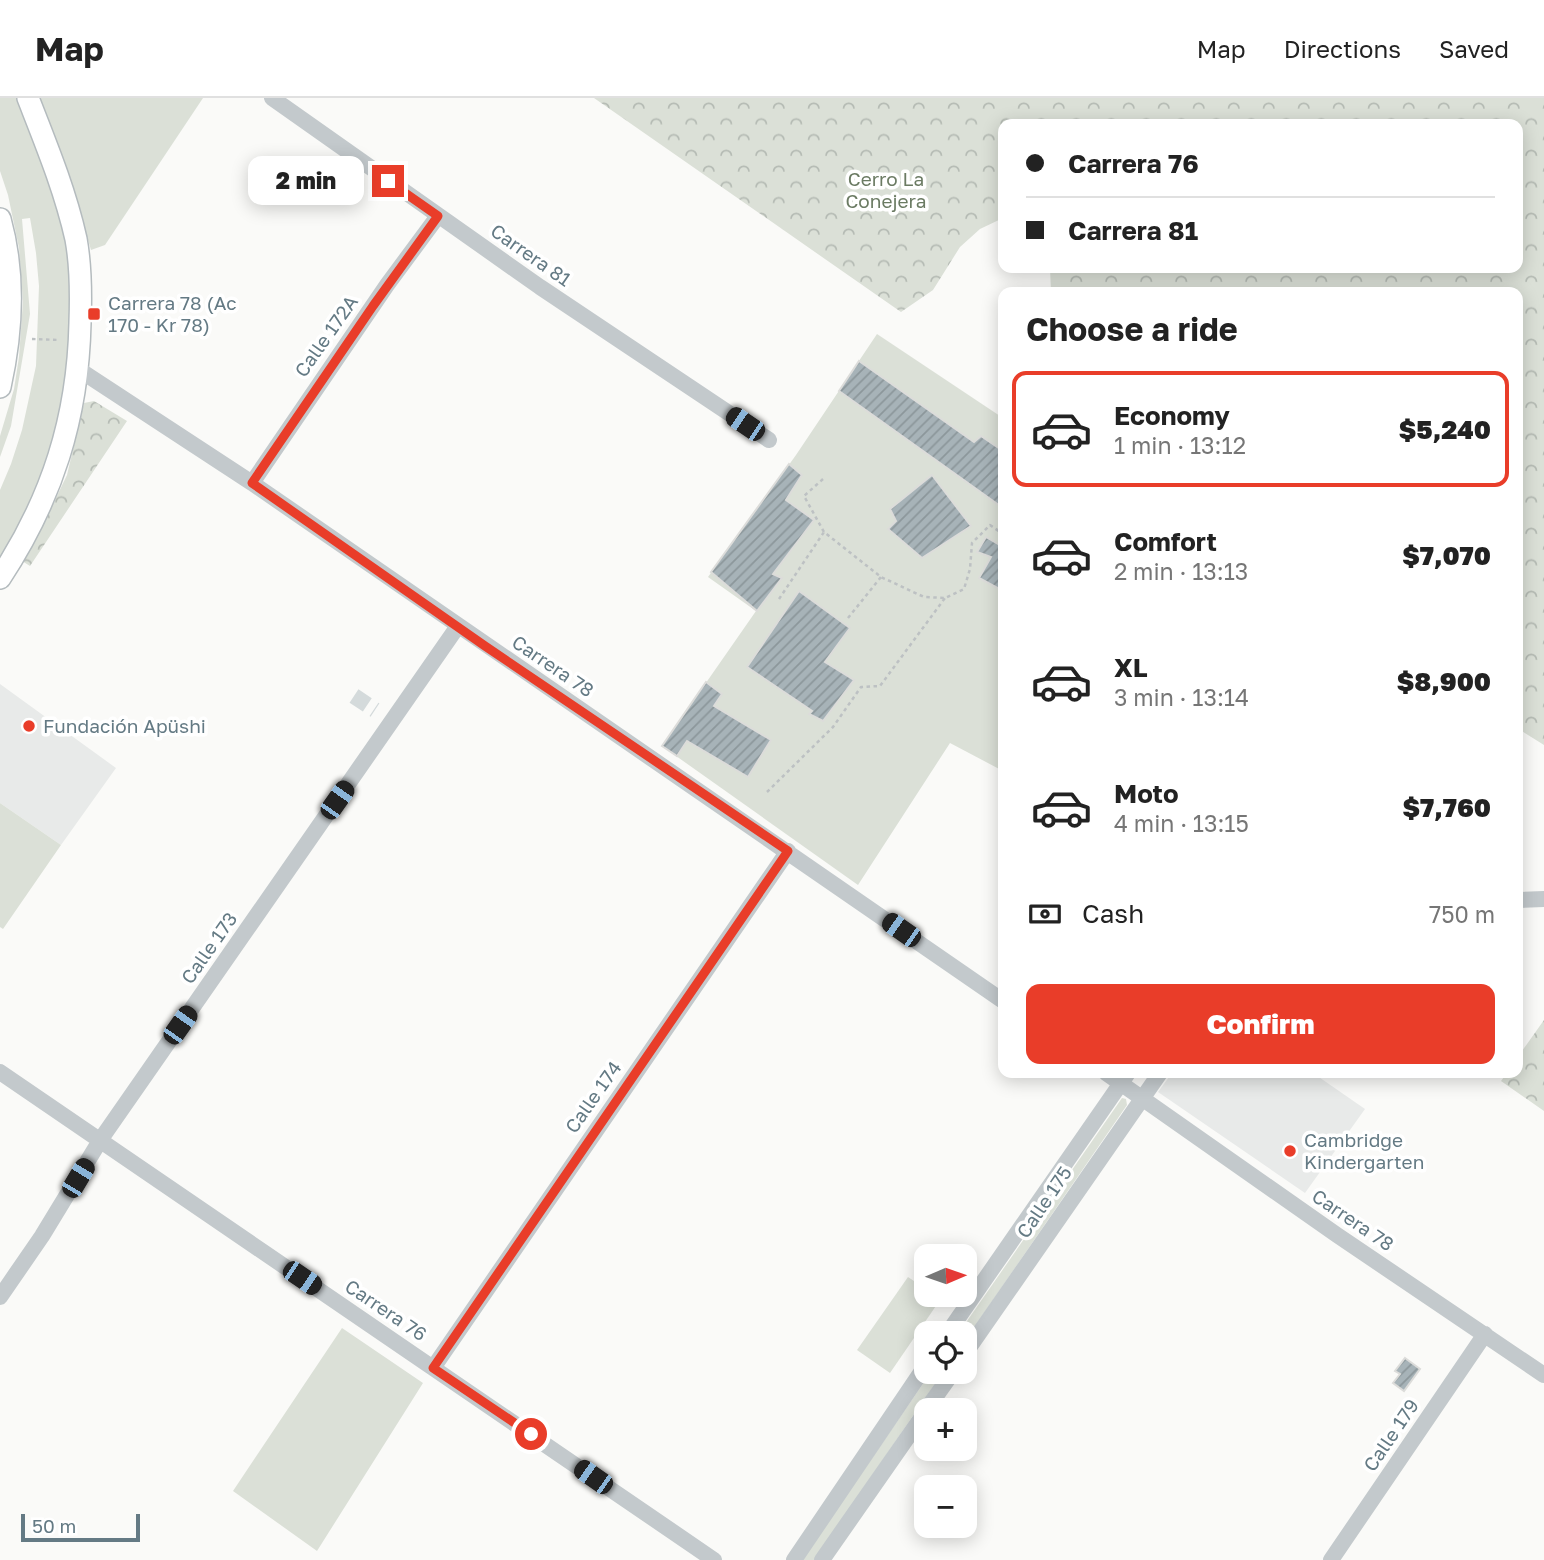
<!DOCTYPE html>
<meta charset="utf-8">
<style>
body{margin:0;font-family:"Golos Text",sans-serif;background:#f2f2f2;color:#222;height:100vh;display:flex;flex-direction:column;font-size:26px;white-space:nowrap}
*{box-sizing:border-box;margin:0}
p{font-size:23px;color:#767676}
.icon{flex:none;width:38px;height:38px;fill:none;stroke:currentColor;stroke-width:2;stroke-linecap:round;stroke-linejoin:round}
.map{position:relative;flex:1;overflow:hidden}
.details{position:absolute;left:998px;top:189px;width:525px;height:791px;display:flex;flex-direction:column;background:#fff;border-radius:14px;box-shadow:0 4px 18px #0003}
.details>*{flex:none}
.banner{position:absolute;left:998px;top:21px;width:525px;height:154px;border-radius:14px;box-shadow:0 4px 18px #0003;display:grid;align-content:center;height:154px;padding:0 28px;background:#fff}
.needle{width:46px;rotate:88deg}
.tools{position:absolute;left:914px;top:1146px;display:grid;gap:14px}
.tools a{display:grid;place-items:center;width:63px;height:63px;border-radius:14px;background:#fff;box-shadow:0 4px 18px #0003;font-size:35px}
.scale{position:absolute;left:21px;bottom:18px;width:119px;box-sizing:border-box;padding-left:7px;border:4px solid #647a84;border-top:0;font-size:19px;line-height:24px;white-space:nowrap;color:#647a84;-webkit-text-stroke:5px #fff;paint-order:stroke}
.end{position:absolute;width:32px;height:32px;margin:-16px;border:9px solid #e93d29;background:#fff;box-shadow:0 0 0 4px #fff}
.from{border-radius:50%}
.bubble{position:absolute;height:49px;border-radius:14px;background:#fff;box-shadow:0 4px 18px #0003;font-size:23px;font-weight:800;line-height:49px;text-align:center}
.car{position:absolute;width:21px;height:42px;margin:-21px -10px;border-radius:9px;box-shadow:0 0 5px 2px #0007;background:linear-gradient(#222 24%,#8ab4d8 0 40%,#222 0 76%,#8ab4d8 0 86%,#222 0)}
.banner b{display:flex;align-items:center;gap:24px;height:66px;font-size:26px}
.banner b+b{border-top:2px solid #e0e0e0}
.banner i{width:18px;height:18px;background:#222}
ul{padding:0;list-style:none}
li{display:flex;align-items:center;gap:21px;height:116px;margin:0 14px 10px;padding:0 14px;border:4px solid transparent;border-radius:14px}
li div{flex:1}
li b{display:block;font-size:26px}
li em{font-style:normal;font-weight:800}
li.current{border-color:#e93d29}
li>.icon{width:63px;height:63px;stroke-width:1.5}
h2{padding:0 28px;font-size:32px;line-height:84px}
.pay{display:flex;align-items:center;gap:18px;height:77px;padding:0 28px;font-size:26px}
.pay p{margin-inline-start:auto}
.primary-button{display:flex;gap:14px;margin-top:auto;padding:14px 28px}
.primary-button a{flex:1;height:80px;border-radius:14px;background:#e93d29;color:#fff;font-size:28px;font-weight:800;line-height:80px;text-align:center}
header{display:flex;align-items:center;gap:42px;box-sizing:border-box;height:98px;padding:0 35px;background:#fff;border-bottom:2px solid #e0e0e0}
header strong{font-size:33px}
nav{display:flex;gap:38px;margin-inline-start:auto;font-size:24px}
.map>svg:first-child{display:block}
</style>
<header>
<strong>Map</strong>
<nav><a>Map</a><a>Directions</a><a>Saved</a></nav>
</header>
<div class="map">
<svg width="1544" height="1462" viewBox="0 0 1544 1462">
<defs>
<pattern id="forest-crowns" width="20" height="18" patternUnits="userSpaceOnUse" patternTransform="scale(1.75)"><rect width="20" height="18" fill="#dbe0d7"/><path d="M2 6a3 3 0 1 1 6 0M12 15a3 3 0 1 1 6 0" fill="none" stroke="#b5bbb4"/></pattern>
<pattern id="building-hatch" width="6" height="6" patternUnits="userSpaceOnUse" patternTransform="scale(1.75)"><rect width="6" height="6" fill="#a7b3b8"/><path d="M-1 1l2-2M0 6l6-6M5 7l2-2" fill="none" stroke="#8c979b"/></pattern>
</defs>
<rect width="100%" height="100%" fill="#fafaf8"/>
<path fill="#e8eae9" d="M0 586 116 670 61 747 0 705Z
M1172 975H1313L1365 1011 1305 1095 1158 994Z"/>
<path fill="#dbe0d7" d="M0 0H18L37 41 69 150 72 229 66 290 48 363 22 427 0 463V392L11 366 22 332 36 268 39 188 36 155 30 120 22 121 30 216 11 328 0 359V338L14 291 19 259 23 203 19 150 8 97 0 73Z
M37 0H203L105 147 91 152 74 94Z
M877 236 1003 320V673L950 645 858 787 662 648 756 513 708 479 796 357Z
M0 705 61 747 3 831 0 829Z
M1122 1000 1126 1001 1127 1007 964 1244V1236H958Z
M908 1179 926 1191V1197H934L940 1202 890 1275 857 1252Z
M342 1230 423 1285 317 1453 233 1393Z
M931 1274H943L814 1462H802Z"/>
<path fill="url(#forest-crowns)" d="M594 0H1544V647L1517 630V194H1051L1050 170H1517V26H1003V120L980 131 960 149 933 192 901 214Z
M94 303 127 323 30 468 22 463 42 429 67 377 84 305Z
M1544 922V1013L1501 983 1507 975H1517V960Z"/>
<path fill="url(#building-hatch)" stroke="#dcdcda" stroke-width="2" d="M859 263 974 344 981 338 1003 353V410L839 293Z
M789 366 802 377 786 402 814 422 773 476 782 480 757 513 711 474Z
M932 377 971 428 922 460 888 431 896 423 890 411Z
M1003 438V493L979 480 991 459 977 454 986 439 998 446Z
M799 493 850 530 825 564 854 582 823 623 809 616 812 613 747 569Z
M706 584 722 596 714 608 771 642 748 679 687 643 677 658 662 648Z
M1405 1260 1420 1271 1404 1293 1393 1285 1400 1276 1395 1273Z"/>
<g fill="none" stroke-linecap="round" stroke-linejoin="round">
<path stroke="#d4dadb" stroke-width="16" stroke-dasharray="16 8" stroke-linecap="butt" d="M354 598 375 612"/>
<g stroke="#b4bbbe" stroke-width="24">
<path id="major" d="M0 121C15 175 12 235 0 289
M0 480C52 401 78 320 80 225 81 198 81 168 76 141 65 92 46 46 28 0"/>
</g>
<path stroke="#bdc1c3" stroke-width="2.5" stroke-dasharray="3.5 3.5" stroke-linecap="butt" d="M32 241 60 242
M823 381 804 398 824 434 881 479 924 499 945 500 964 491 970 471 972 445 990 427 1003 436
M779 501 824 434
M848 520 881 479
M767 694 833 629 861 589 880 588 945 500"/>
<path stroke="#c3c9cc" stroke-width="16" d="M272 0 540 189 769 342
M78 271 252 385 1003 903
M252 385 387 187 438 118
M1517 802 1544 801
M0 974 714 1462
M1106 975 1337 1137 1544 1277
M0 1199 42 1138 101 1041 458 528
M947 1236 1128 975
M964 1257 1160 975
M433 1270 788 753
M926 1312 953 1274
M794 1462 926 1267
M822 1462 926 1313
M1331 1462 1485 1236"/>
<use href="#major" stroke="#fff" stroke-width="21"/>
</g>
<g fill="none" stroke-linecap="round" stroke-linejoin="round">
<path stroke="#e93d29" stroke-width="9" d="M388 83 438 118 373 208 252 385 485 548 788 753 433 1270 531 1336"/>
</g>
<g fill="#e93d29" stroke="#fff" stroke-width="2.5">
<rect x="87" y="209" width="14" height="14" rx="3.5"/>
<circle cx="29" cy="628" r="7"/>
<circle cx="1290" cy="1053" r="7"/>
</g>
<g text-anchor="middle" stroke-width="7" stroke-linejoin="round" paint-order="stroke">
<g font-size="19" fill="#6b7b63" stroke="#fff">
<text x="886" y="88">Cerro La<tspan x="886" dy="22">Conejera</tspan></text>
</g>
<g font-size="19" fill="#647a84" stroke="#fff">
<text transform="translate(531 157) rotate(35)" y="7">Carrera 81</text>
<text transform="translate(326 238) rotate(-55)" y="7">Calle 172A</text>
<text transform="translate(553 568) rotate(34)" y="7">Carrera 78</text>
<text transform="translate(209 850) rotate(-55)" y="7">Calle 173</text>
<text transform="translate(593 999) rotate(-55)" y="7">Calle 174</text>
<text transform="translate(1044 1104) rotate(-56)" y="7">Calle 175</text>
<text transform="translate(1353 1122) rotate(34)" y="7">Carrera 78</text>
<text transform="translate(386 1212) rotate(34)" y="7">Carrera 76</text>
<text transform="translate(1391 1337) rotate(-56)" y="7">Calle 179</text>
</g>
<g font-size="19" fill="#647a84" stroke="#fff" text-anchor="start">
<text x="108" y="212">Carrera 78 (Ac<tspan x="108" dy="22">170 - Kr 78)</tspan></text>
<text x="43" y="635">Fundación Apüshi</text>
<text x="1304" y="1049">Cambridge<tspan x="1304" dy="22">Kindergarten</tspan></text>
</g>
</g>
</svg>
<div class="tools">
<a><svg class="needle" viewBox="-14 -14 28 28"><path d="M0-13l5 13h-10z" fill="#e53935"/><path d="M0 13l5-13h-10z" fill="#767676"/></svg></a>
<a><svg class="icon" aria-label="locate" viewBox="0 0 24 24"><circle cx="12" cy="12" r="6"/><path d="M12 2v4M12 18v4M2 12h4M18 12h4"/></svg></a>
<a>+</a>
<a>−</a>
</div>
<div class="scale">50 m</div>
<i class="end from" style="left:531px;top:1336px"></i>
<i class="end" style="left:388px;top:83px"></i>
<div class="bubble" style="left:248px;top:58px;width:116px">2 min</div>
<i class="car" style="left:745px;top:326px;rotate:304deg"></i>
<i class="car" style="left:337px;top:702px;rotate:35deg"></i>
<i class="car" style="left:901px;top:832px;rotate:305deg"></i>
<i class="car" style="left:180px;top:927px;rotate:35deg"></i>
<i class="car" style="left:78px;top:1080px;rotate:31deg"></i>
<i class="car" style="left:302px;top:1180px;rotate:124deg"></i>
<i class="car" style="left:593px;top:1379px;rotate:305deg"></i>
<div class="banner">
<b><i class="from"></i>Carrera 76</b>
<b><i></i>Carrera 81</b>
</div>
<section class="details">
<h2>Choose a ride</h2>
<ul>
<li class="current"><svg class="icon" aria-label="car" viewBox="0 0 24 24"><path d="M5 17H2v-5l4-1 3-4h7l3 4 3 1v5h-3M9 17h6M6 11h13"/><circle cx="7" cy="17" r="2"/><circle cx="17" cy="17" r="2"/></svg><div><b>Economy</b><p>1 min · 13:12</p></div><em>$5,240</em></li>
<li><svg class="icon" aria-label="car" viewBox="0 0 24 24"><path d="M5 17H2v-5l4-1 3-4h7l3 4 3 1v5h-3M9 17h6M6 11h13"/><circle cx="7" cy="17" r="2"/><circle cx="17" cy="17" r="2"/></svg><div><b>Comfort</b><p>2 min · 13:13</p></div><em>$7,070</em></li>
<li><svg class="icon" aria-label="car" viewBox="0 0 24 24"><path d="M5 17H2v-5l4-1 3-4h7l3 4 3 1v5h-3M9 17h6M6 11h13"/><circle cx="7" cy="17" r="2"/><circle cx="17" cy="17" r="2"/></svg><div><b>XL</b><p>3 min · 13:14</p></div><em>$8,900</em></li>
<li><svg class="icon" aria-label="car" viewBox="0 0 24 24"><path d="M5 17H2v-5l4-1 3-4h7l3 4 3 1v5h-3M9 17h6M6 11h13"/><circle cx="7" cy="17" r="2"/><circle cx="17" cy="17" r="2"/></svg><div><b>Moto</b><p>4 min · 13:15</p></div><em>$7,760</em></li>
</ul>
<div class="pay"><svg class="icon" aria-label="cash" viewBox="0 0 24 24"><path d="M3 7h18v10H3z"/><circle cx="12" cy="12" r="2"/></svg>Cash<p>750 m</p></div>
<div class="primary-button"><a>Confirm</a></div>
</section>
</div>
